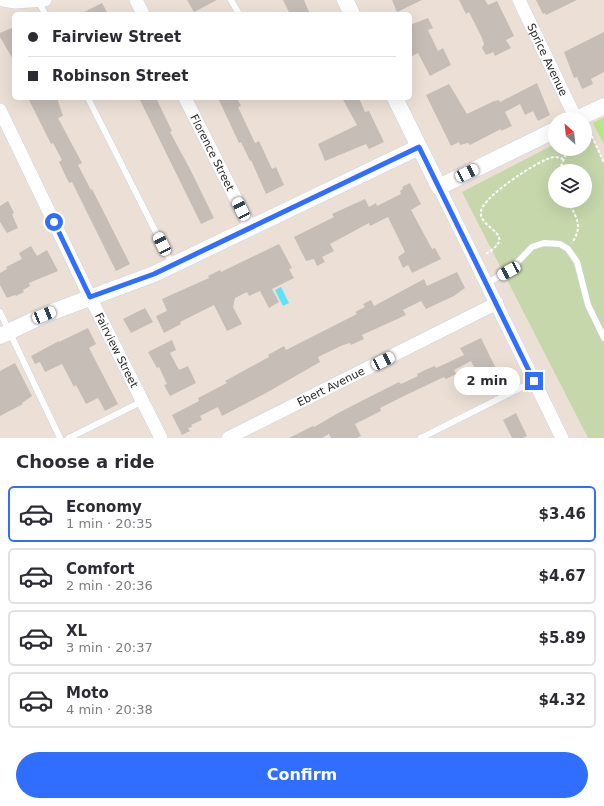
<!DOCTYPE html>
<meta charset="utf-8">
<style>
body{margin:0;font-family:"DejaVu Sans",sans-serif;background:#f2f2f3;color:#2b2b33;height:100vh;display:flex;flex-direction:column;font-size:15px;white-space:nowrap}
*{box-sizing:border-box;margin:0}
p{font-size:13px;color:#7c7c81}
.icon{flex:none;width:22px;height:22px;fill:none;stroke:currentColor;stroke-width:2;stroke-linecap:round;stroke-linejoin:round}
.map{position:relative;height:438px;overflow:hidden}
.drawer{display:flex;flex-direction:column;background:#fff;flex:1}
.drawer>*{flex:none}
.guide{position:absolute;left:12px;top:12px;width:400px;height:88px;border-radius:6px;box-shadow:0 4px 16px #0002;display:grid;align-content:center;height:88px;padding:0 16px;background:#fff}
.needle{width:26px;rotate:333deg}
.controls{position:absolute;left:548px;top:112px;display:grid;gap:8px}
.controls a{display:grid;place-items:center;width:44px;height:44px;border-radius:50%;background:#fff;box-shadow:0 4px 16px #0002;font-size:20px}
.end{position:absolute;width:18px;height:18px;margin:-9px;border:5px solid #306eff;background:#fff;box-shadow:0 0 0 2px #fff}
.from{border-radius:50%}
.bubble{position:absolute;height:28px;border-radius:14px;background:#fff;box-shadow:0 4px 16px #0002;font-size:13px;font-weight:700;line-height:28px;text-align:center}
.car{position:absolute;width:12px;height:24px;margin:-12px -6px;border-radius:5px;box-shadow:0 0 3px 1px #0007;background:linear-gradient(#fff 24%,#345 0 40%,#fff 0 76%,#345 0 86%,#fff 0)}
.guide b{display:flex;align-items:center;gap:14px;height:38px;font-size:15px}
.guide b+b{border-top:1px solid #e1e1e2}
.guide i{width:10px;height:10px;background:#2b2b33}
ul{padding:0;list-style:none}
li{display:flex;align-items:center;gap:12px;height:56px;margin:0 8px 6px;padding:0 8px;border:2px solid #e1e1e2;border-radius:6px}
li div{flex:1}
li b{display:block;font-size:15px}
li em{font-style:normal;font-weight:700}
li.on{border-color:#306eff}
li>.icon{width:36px;height:36px;stroke-width:1.5}
h2{padding:0 16px;font-size:18px;line-height:48px}
.cta{display:flex;gap:8px;margin-top:auto;padding:8px 16px}
.cta a{flex:1;height:46px;border-radius:24px;background:#306eff;color:#fff;font-size:16px;font-weight:700;line-height:46px;text-align:center}
.map>svg:first-child{display:block}
</style>
<div class="map">
<svg width="604" height="438" viewBox="0 0 604 438">
<rect width="100%" height="100%" fill="#ece0d6"/>
<path fill="#b6e98c" d="M604 117V145L593 123Z"/>
<path fill="#c6d7ac" fill-rule="evenodd" d="M587 128 604 163V438H588L462 192 555 144V149H585V129ZM555 171H585V201H555Z"/>
<path fill="#5de2fa" d="M281 287 289 303 283 306 275 290Z"/>
<path fill="#c6bdb7" d="M187 0H217L194 12Z
M283 0H304L310 14H290Z
M392 0H422L397 12Z
M459 0H485L488 5 497 1 514 36 506 40 511 48 495 56 493 52 486 55 482 48 484 44 482 38 469 12 466 14Z
M536 0H577L546 15 545 13 543 14Z
M102 3 108 14H80Z
M428 18 433 28 428 30 438 51 443 48 451 65 430 76 418 53 410 57V25Z
M14 27V61L0 37V33Z
M604 32V72L591 79 593 84 582 89 577 77 574 78 564 52Z
M537 83 550 115 538 121 533 111 525 115 520 104 505 112 512 126 501 131V129L470 145 468 143 460 145 459 142 451 146 426 95 449 84 467 114 494 101 499 100 500 102Z
M28 98H57L63 116 58 118 82 163 78 165 91 190 92 189 130 264 116 271 72 182 69 183 59 162 62 160 53 143 51 144Z
M139 98H156L172 131 170 132 190 169 214 218 201 224Z
M218 98H237L241 106 238 107 255 143 259 141 272 169 276 167 284 185 266 194 251 160 250 161 241 142 239 143Z
M342 98H359L365 112 369 111 384 142 369 149 366 144 325 161 318 144 357 125Z
M410 183 421 204 411 210 432 249 435 248 441 259 412 273 408 265 403 268 398 257 405 252 388 217 370 226 369 223 330 244 334 251 322 257 325 262 317 266 314 259 306 261 294 237 334 217 332 214 365 199 369 207 376 203 377 206 401 194 400 191 403 189 402 187Z
M8 201 14 213 12 214 18 228 7 233 0 222V206Z
M279 244 292 268 289 269 294 278 272 289 279 302 269 308 260 291 249 296 247 292 235 298 233 307 242 324 227 331 214 305 180 322 181 324 164 333 156 316 167 311 162 299 209 278 208 276 220 270 221 272Z
M31 246 37 256 47 250 58 271 29 283 30 286 23 290 24 292 16 296 15 295 7 298 0 285V273L7 269 6 267 22 259 19 253Z
M457 272 465 288 454 296 426 309 421 301 403 310 406 315 362 335 364 339 351 345 350 343 343 345 318 357 320 362 266 393 222 416 218 407 200 416 202 420 191 425 192 427 188 428 190 431 182 435 172 415 199 401 198 398 227 383 225 381 269 357 268 355 284 346 286 350 357 314 355 312 365 307 363 304 371 300 374 306 424 279 427 286Z
M145 308 153 322 131 333 123 319Z
M88 328 96 344 89 348 118 404 105 411 98 398 86 404 76 385 74 387 62 364 45 372 40 362 35 364 31 356 59 341V342Z
M481 338 504 385 491 391 489 387 485 389 471 361 454 370 456 374 446 379 444 377 406 395 380 408 381 411 355 424 361 436 357 438H331L329 434 322 438H289L313 426 314 427 340 412 399 382 401 384 418 376 417 374 425 370 435 366 436 368 464 355 460 348Z
M172 340 176 350 170 353 179 370 188 366 196 383 170 396 164 385 167 384 159 367 157 368 148 352Z
M15 363 32 396 22 403 23 404 0 416V371Z
M516 413 527 436 523 438H512L503 420Z"/>
<g fill="none" stroke-linecap="round" stroke-linejoin="round">
<g stroke="#ccd2e2" stroke-width="7">
<path id="service" d="M38 0 45 14
M231 0 239 14
M88 98 172 264
M487 283 509 271 532 247 544 243 560 244 568 249 577 262 588 305 604 338
M0 312 60 438
M69 438 143 401
M421 438 534 381"/>
</g>
<g stroke="#ccd2e2" stroke-width="14">
<g id="minor">
<path d="M3 0 15 2 45 0"/>
<path d="M136 0 143 14"/>
<path id="s1" d="M519 0 576 119"/>
<path id="s2" d="M185 98 250 227"/>
<path id="s3" d="M0 110 90 297 161 438"/>
<path d="M439 187 562 438"/>
<path id="s4" d="M228 438 497 303"/>
</g>
</g>
<g stroke="#ccd2e2" stroke-width="17">
<path id="tertiary" d="M345 0 352 14
M395 98 439 187 555 130
M577 119 604 106
M0 336 44 315 154 274 419 147"/>
</g>
<path stroke="#fff" stroke-width="2" stroke-dasharray="3 2" stroke-linecap="butt" d="M588 127 604 163
M559 171 568 149
M568 201C577 219 583 225 572 243
M486 254C520 233 478 230 481 211 483 197 539 159 554 157 557 157 560 158 563 159"/>
<use href="#service" stroke="#fff" stroke-width="6"/>
<use href="#minor" stroke="#fff" stroke-width="13"/>
<use href="#tertiary" stroke="#fff" stroke-width="16"/>
</g>
<g fill="none" stroke-linecap="round" stroke-linejoin="round">
<path stroke="#306eff" stroke-width="5" d="M54 222 90 297 154 274 419 147 534 381"/>
</g>
<g text-anchor="middle" stroke-width="3.5" stroke-linejoin="round" paint-order="stroke">
<g font-size="11" fill="#272727" stroke="#fff">
<text dy="4" stroke="none"><textPath href="#s1" startOffset="66">Sprice Avenue</textPath></text>
<text dy="4" stroke="none"><textPath href="#s2" startOffset="61">Florence Street</textPath></text>
<text dy="4" stroke="none"><textPath href="#s3" startOffset="267">Fairview Street</textPath></text>
<text dy="4" stroke="none"><textPath href="#s4" startOffset="115">Ebert Avenue</textPath></text>
</g>
</g>
</svg>
<div class="controls">
<a><svg class="needle" viewBox="-14 -14 28 28"><path d="M0-13l5 13h-10z" fill="#e53935"/><path d="M0 13l5-13h-10z" fill="#7c7c81"/></svg></a>
<a><svg class="icon" aria-label="layers" viewBox="0 0 24 24"><path d="M12 4l9 5-9 5-9-5zM3 14l9 5 9-5"/></svg></a>
</div>
<i class="end from" style="left:54px;top:222px"></i>
<i class="end" style="left:534px;top:381px"></i>
<div class="bubble" style="left:454px;top:367px;width:66px">2 min</div>
<i class="car" style="left:467px;top:173px;rotate:64deg"></i>
<i class="car" style="left:241px;top:209px;rotate:334deg"></i>
<i class="car" style="left:162px;top:244px;rotate:334deg"></i>
<i class="car" style="left:509px;top:271px;rotate:241deg"></i>
<i class="car" style="left:44px;top:315px;rotate:68deg"></i>
<i class="car" style="left:383px;top:361px;rotate:63deg"></i>
<div class="guide">
<b><i class="from"></i>Fairview Street</b>
<b><i></i>Robinson Street</b>
</div>
</div>
<section class="drawer">
<h2>Choose a ride</h2>
<ul>
<li class="on"><svg class="icon" aria-label="car" viewBox="0 0 24 24"><path d="M5 17H2v-5l4-1 3-4h7l3 4 3 1v5h-3M9 17h6M6 11h13"/><circle cx="7" cy="17" r="2"/><circle cx="17" cy="17" r="2"/></svg><div><b>Economy</b><p>1 min · 20:35</p></div><em>$3.46</em></li>
<li><svg class="icon" aria-label="car" viewBox="0 0 24 24"><path d="M5 17H2v-5l4-1 3-4h7l3 4 3 1v5h-3M9 17h6M6 11h13"/><circle cx="7" cy="17" r="2"/><circle cx="17" cy="17" r="2"/></svg><div><b>Comfort</b><p>2 min · 20:36</p></div><em>$4.67</em></li>
<li><svg class="icon" aria-label="car" viewBox="0 0 24 24"><path d="M5 17H2v-5l4-1 3-4h7l3 4 3 1v5h-3M9 17h6M6 11h13"/><circle cx="7" cy="17" r="2"/><circle cx="17" cy="17" r="2"/></svg><div><b>XL</b><p>3 min · 20:37</p></div><em>$5.89</em></li>
<li><svg class="icon" aria-label="car" viewBox="0 0 24 24"><path d="M5 17H2v-5l4-1 3-4h7l3 4 3 1v5h-3M9 17h6M6 11h13"/><circle cx="7" cy="17" r="2"/><circle cx="17" cy="17" r="2"/></svg><div><b>Moto</b><p>4 min · 20:38</p></div><em>$4.32</em></li>
</ul>
<div class="cta"><a>Confirm</a></div>
</section>
